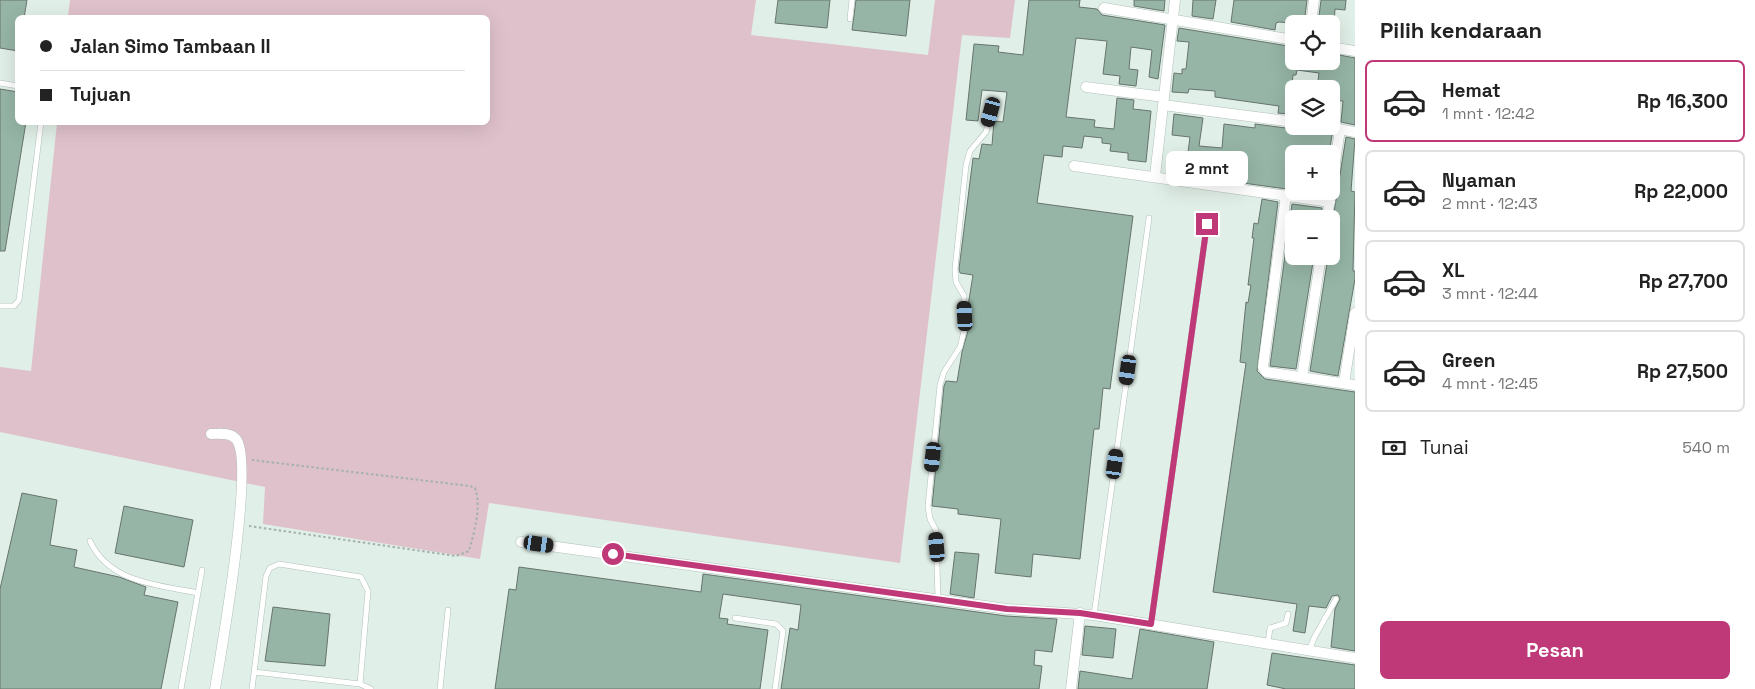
<!DOCTYPE html>
<html lang="id">
<meta charset="utf-8">
<style>
body{margin:0;font-family:"Space Grotesk",sans-serif;background:#f6f6f6;color:#222;height:100vh;display:flex;flex-direction:column;font-size:19px;white-space:nowrap}
*{box-sizing:border-box;margin:0}
p{font-size:16px;color:#767676}
.icon{flex:none;width:28px;height:28px;fill:none;stroke:currentColor;stroke-width:2;stroke-linecap:round;stroke-linejoin:round}
.map{position:relative;flex:1;overflow:hidden}
.panel{display:flex;flex-direction:column;background:#fff;width:400px}
.panel>*{flex:none}
.hud{position:absolute;left:15px;top:15px;width:475px;height:110px;border-radius:8px;box-shadow:0 5px 20px #0002;display:grid;align-content:center;height:110px;padding:0 25px;background:#fff}
.controls{position:absolute;left:1285px;top:15px;display:grid;gap:10px}
.controls a{display:grid;place-items:center;width:55px;height:55px;border-radius:8px;background:#fff;box-shadow:0 5px 20px #0002;font-size:25px}
.end{position:absolute;width:22px;height:22px;margin:-11px;border:6px solid #bf3878;background:#fff;box-shadow:0 0 0 2px #fff}
.from{border-radius:50%}
.bubble{position:absolute;height:35px;border-radius:8px;background:#fff;box-shadow:0 5px 20px #0002;font-size:16px;font-weight:700;line-height:35px;text-align:center}
.car{position:absolute;width:15px;height:30px;margin:-15px -8px;border-radius:6px;box-shadow:0 0 4px 1px #0007;background:linear-gradient(#222 24%,#8ab4d8 0 40%,#222 0 76%,#8ab4d8 0 86%,#222 0)}
.hud b{display:flex;align-items:center;gap:18px;height:48px;font-size:19px}
.hud b+b{border-top:1px solid #e0e0e0}
.hud i{width:12px;height:12px;background:#222}
ul{padding:0;list-style:none}
li{display:flex;align-items:center;gap:15px;height:82px;margin:0 10px 8px;padding:0 15px;border:2px solid #e0e0e0;border-radius:8px}
li div{flex:1}
li b{display:block;font-size:19px}
li em{font-style:normal;font-weight:700}
li.current{border-color:#bf3878}
li>.icon{width:45px;height:45px;stroke-width:1.5}
h2{padding:0 25px;font-size:22px;line-height:60px}
.pay{display:flex;align-items:center;gap:12px;height:55px;padding:0 25px;font-size:19px}
.pay p{margin-inline-start:auto}
.action{display:flex;gap:10px;margin-top:auto;padding:10px 25px}
.action a{flex:1;height:58px;border-radius:8px;background:#bf3878;color:#fff;font-size:20px;font-weight:700;line-height:58px;text-align:center}
main{display:flex;flex:1;min-height:0}
.map>svg:first-child{display:block}
</style>
<main>
<div class="map">
<svg width="1355" height="689" viewBox="0 0 1355 689">
<rect width="100%" height="100%" fill="#e0efe7"/>
<path fill="#dfc1cb" d="M70 0H756L751 35 928 55 935 0H1015L1010 38 962 35 900 563 489 503 480 559 263 524 265 487 0 432V367L31 371 57 123 488 122V18L68 17Z"/>
<path fill="#96b5a6" stroke="#67746e" d="M0 0H27L24 18H18V51L0 48Z
M778 0H830L827 28 775 23Z
M856 0H910L906 36 852 30Z
M1029 0H1080L1079 7 1097 9 1102 15 1165 25 1158 79 1149 77 1152 50 1131 47 1129 69 1138 70 1136 86 1119 84 1120 76 1103 74 1107 41 1076 38 1066 117 1095 120 1094 127 1114 129 1117 98 1134 100 1133 109 1151 111 1146 162 1128 160V153L1110 151 1111 144 1102 143V138L1084 136 1082 148 1063 146 1062 157 1044 155 1037 203 1133 216 1110 389 1103 388 1099 429H1094L1080 559 1033 554 1031 577 995 573 1001 519 958 514V509L932 506 944 386 946 381 957 382 962 352 968 331V306L973 275 960 273 959 269 973 158 979 159 982 144 992 145 994 121 1003 122 1007 92 982 90 978 121 966 120 974 44 999 46 998 52 1023 55Z
M1134 0H1165L1164 11 1134 6Z
M1193 0H1216L1213 19 1192 16Z
M1234 0H1307L1304 24 1279 22 1276 23 1275 30 1231 22Z
M1321 0H1346L1345 10 1335 9 1334 24H1318Z
M1179 28 1294 47V61H1333L1334 54 1355 58V125L1341 122 1343 101 1331 100V89H1317L1319 73 1297 70 1296 75H1293L1289 114 1278 113 1279 106 1215 97V91L1189 89 1188 93 1172 92 1174 73 1182 74V69H1186L1189 42 1177 41Z
M0 89 18 92V122H26L5 251H0Z
M1174 114 1203 118 1199 146 1222 148 1224 124 1255 128V124L1293 129 1299 127 1316 129 1332 135 1329 154H1292L1290 174 1294 175V190L1185 175 1190 137 1172 135Z
M1346 137 1355 139 1351 191 1355 192 1353 271H1355V279L1338 376 1310 371 1328 257H1331V231Z
M1262 199 1278 202 1257 371 1265 379 1355 392V651L1331 647 1335 609 1340 599 1338 595 1332 596 1326 608 1309 606 1305 633 1293 631 1297 604 1213 592 1246 363 1240 362 1246 302 1248 303 1251 285H1248L1254 238H1252L1254 223 1258 224Z
M1292 204 1322 208 1320 219H1294V256H1314L1296 369 1270 366Z
M22 493 57 500 50 545 77 550 74 567 119 577 146 587 144 595 178 602 161 689H0V589Z
M124 506 193 520 184 567 115 553Z
M955 552 979 554 974 598 950 594Z
M519 567 701 592 703 574 1006 616 1057 619 1052 652 1035 650 1034 665 1042 666 1039 689H781L790 628 798 630 801 605 723 594 719 618 728 619 727 624 768 630 760 689H495L509 589 516 590Z
M273 607 330 614 325 666 265 661Z
M1085 626 1116 629 1113 658 1082 655Z
M1140 629 1214 642 1207 689H1078L1080 671 1132 679Z
M1272 653 1355 665V689H1286L1267 685Z"/>
<g fill="none" stroke-linecap="round" stroke-linejoin="round">
<g stroke="#b2c0b9" stroke-width="6">
<path id="lane" d="M850 19 852 0
M0 83 18 86
M0 306H14L19 300 41 122
M90 541C109 583 158 585 198 593
M938 599 936 530 930 519 928 506 940 385 944 372 960 347 964 331V296L956 282 955 269 966 165 970 151 986 132 991 112
M1094 615 1149 218
M735 618 776 624 783 631 775 689
M1151 624 1207 224
M1268 643 1270 628 1286 623 1288 614
M1309 651 1314 638 1336 599
M254 672 360 684
M181 689 202 570
M252 689 266 576 270 568 279 564 361 577 368 591 360 684 371 689
M440 689 448 610"/>
</g>
<g stroke="#b2c0b9" stroke-width="11">
<path id="street" d="M1104 8 1294 40
M1311 24 1314 0
M1331 47 1355 51
M1086 87 1164 97
M1163 105 1294 122
M1323 126 1355 132
M1074 166 1330 202
M1155 176 1175 0
M1331 190 1340 129
M1286 195 1263 367 1266 372 1355 385
M1327 219 1330 197
M1302 377 1321 256
M1344 383 1355 313
M211 434C219 434 230 432 236 439 255 461 221 653 215 689
M521 542 1007 609 1094 615 1355 658
M1071 689 1080 613"/>
</g>
<path stroke="#a5b1ab" stroke-width="2" stroke-dasharray="2.5 2.5" stroke-linecap="butt" d="M249 526 456 556 469 551C474 532 482 507 475 488L470 486 252 460"/>
<use href="#lane" stroke="#fff" stroke-width="5"/>
<use href="#street" stroke="#fff" stroke-width="10"/>
</g>
<g fill="none" stroke-linecap="round" stroke-linejoin="round">
<path stroke="#bf3878" stroke-width="6" d="M613 554 1007 609 1080 613 1151 624 1207 224"/>
</g>
</svg>
<div class="controls">
<a><svg class="icon" aria-label="locate" viewBox="0 0 24 24"><circle cx="12" cy="12" r="6"/><path d="M12 2v4M12 18v4M2 12h4M18 12h4"/></svg></a>
<a><svg class="icon" aria-label="layers" viewBox="0 0 24 24"><path d="M12 4l9 5-9 5-9-5zM3 14l9 5 9-5"/></svg></a>
<a>+</a>
<a>−</a>
</div>
<i class="end from" style="left:613px;top:554px"></i>
<i class="end" style="left:1207px;top:224px"></i>
<div class="bubble" style="left:1166px;top:151px;width:82px">2 mnt</div>
<i class="car" style="left:991px;top:112px;rotate:195deg"></i>
<i class="car" style="left:965px;top:316px;rotate:357deg"></i>
<i class="car" style="left:1128px;top:370px;rotate:188deg"></i>
<i class="car" style="left:933px;top:457px;rotate:186deg"></i>
<i class="car" style="left:1115px;top:464px;rotate:8deg"></i>
<i class="car" style="left:539px;top:544px;rotate:98deg"></i>
<i class="car" style="left:937px;top:547px;rotate:355deg"></i>
<div class="hud">
<b><i class="from"></i>Jalan Simo Tambaan II</b>
<b><i></i>Tujuan</b>
</div>
</div>
<section class="panel">
<h2>Pilih kendaraan</h2>
<ul>
<li class="current"><svg class="icon" aria-label="car" viewBox="0 0 24 24"><path d="M5 17H2v-5l4-1 3-4h7l3 4 3 1v5h-3M9 17h6M6 11h13"/><circle cx="7" cy="17" r="2"/><circle cx="17" cy="17" r="2"/></svg><div><b>Hemat</b><p>1 mnt · 12:42</p></div><em>Rp 16,300</em></li>
<li><svg class="icon" aria-label="car" viewBox="0 0 24 24"><path d="M5 17H2v-5l4-1 3-4h7l3 4 3 1v5h-3M9 17h6M6 11h13"/><circle cx="7" cy="17" r="2"/><circle cx="17" cy="17" r="2"/></svg><div><b>Nyaman</b><p>2 mnt · 12:43</p></div><em>Rp 22,000</em></li>
<li><svg class="icon" aria-label="car" viewBox="0 0 24 24"><path d="M5 17H2v-5l4-1 3-4h7l3 4 3 1v5h-3M9 17h6M6 11h13"/><circle cx="7" cy="17" r="2"/><circle cx="17" cy="17" r="2"/></svg><div><b>XL</b><p>3 mnt · 12:44</p></div><em>Rp 27,700</em></li>
<li><svg class="icon" aria-label="car" viewBox="0 0 24 24"><path d="M5 17H2v-5l4-1 3-4h7l3 4 3 1v5h-3M9 17h6M6 11h13"/><circle cx="7" cy="17" r="2"/><circle cx="17" cy="17" r="2"/></svg><div><b>Green</b><p>4 mnt · 12:45</p></div><em>Rp 27,500</em></li>
</ul>
<div class="pay"><svg class="icon" aria-label="cash" viewBox="0 0 24 24"><path d="M3 7h18v10H3z"/><circle cx="12" cy="12" r="2"/></svg>Tunai<p>540 m</p></div>
<div class="action"><a>Pesan</a></div>
</section>
</main>
